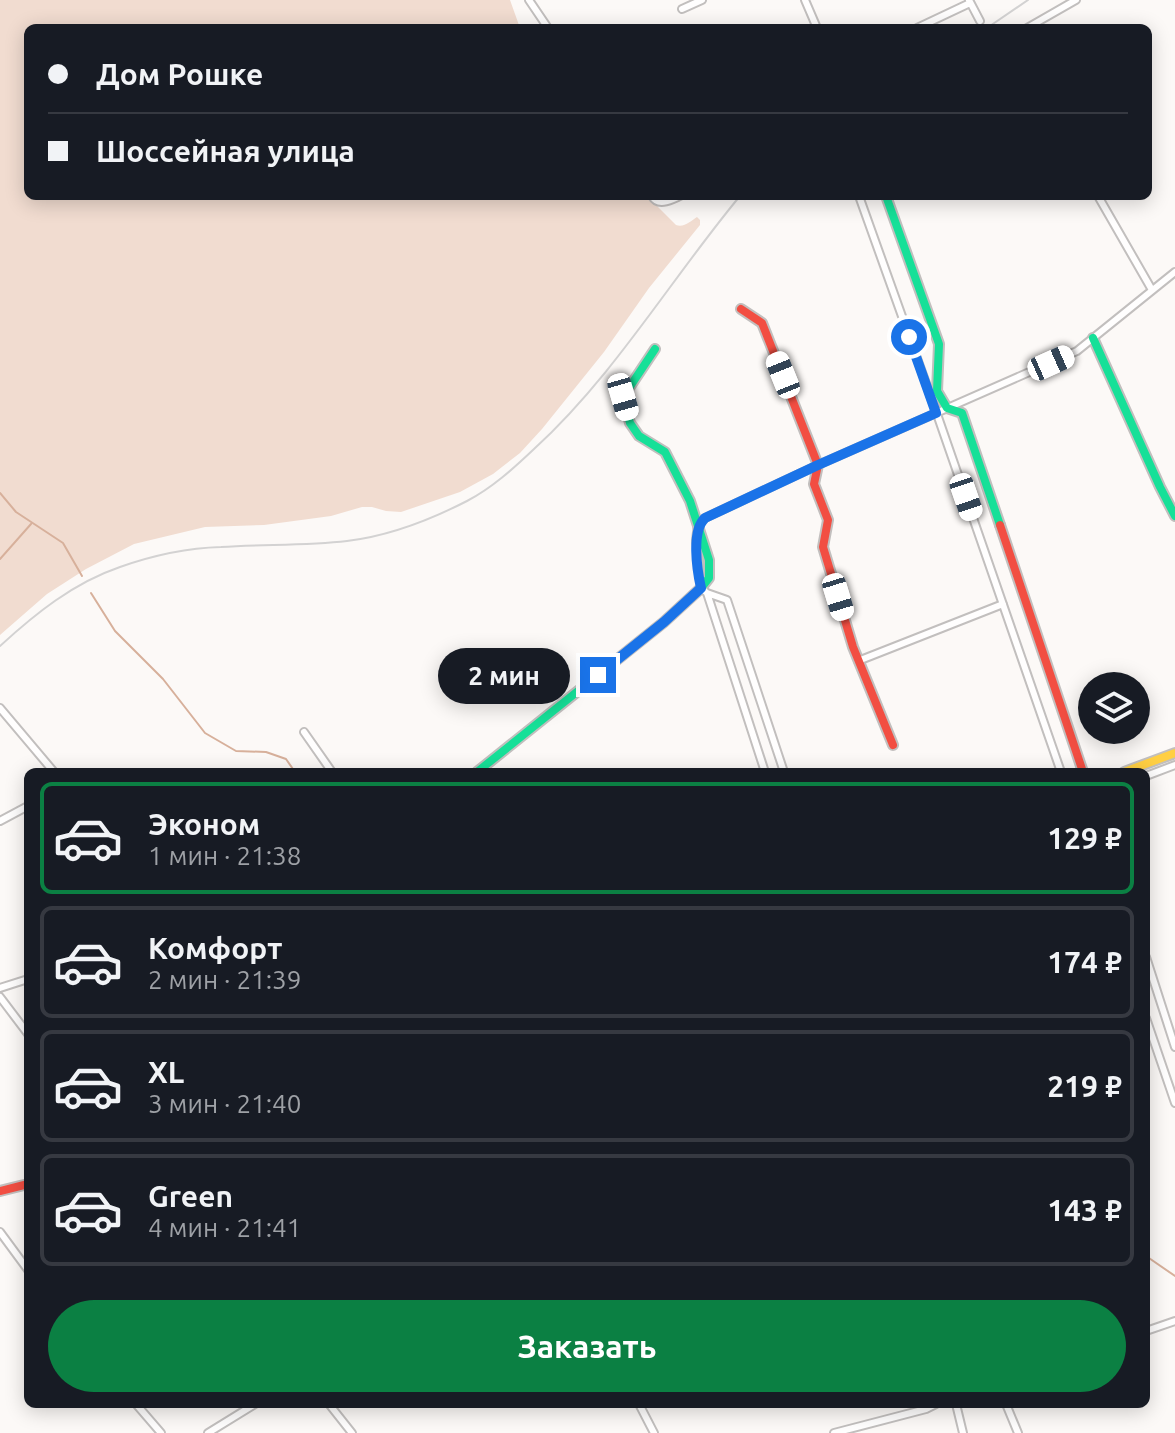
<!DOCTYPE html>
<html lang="ru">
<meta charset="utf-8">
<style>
body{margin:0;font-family:Ubuntu,sans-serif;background:#242831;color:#f1f3f6;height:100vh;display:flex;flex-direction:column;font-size:30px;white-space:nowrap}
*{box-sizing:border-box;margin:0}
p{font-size:26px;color:#9ea1a6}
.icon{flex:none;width:44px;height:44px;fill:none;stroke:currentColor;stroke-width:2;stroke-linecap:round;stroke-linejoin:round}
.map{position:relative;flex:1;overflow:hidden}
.sheet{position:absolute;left:24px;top:768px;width:1126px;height:640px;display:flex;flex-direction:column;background:#171b24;border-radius:12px;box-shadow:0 4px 20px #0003}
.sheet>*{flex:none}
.guide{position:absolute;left:24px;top:24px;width:1128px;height:176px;border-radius:12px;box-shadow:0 4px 20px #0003;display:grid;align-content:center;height:176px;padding:0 24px;background:#171b24}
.tools{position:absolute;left:1078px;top:672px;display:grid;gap:16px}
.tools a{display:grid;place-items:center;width:72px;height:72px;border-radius:50%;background:#171b24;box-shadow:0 4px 20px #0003;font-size:40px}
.end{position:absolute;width:36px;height:36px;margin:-18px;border:10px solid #1a73e8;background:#fff;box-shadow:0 0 0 4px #fff}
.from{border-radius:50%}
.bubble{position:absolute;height:56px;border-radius:28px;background:#171b24;box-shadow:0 4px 20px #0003;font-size:26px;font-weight:700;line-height:56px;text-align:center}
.car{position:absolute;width:24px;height:48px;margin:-24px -12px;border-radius:10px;box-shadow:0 0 6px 2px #0007;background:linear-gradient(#fff 24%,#345 0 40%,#fff 0 76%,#345 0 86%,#fff 0)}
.guide b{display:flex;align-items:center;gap:28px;height:76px;font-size:30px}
.guide b+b{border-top:2px solid #363941}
.guide i{width:20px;height:20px;background:#f1f3f6}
ul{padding:14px 0 0;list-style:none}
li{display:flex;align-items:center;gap:24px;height:112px;margin:0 16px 12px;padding:0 8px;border:4px solid #363941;border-radius:12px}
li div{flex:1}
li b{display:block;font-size:30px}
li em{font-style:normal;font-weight:700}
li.current{border-color:#0b8043}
li>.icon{width:72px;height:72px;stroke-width:1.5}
.button{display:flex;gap:16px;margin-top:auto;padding:16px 24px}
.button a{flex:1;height:92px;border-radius:48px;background:#0b8043;color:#fff;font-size:32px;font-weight:700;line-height:92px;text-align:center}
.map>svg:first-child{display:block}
</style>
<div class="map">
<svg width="1175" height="1433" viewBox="0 0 1175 1433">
<rect width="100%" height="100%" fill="#fcf9f7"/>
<path fill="#f1dcd0" d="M0 0H510L520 28H28V196H562C575 200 582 197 594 196 612 195 630 196 647 196L676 225C684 228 691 221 697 217L700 220V225L649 288 604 352 542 429 520 453 493 474 460 492 401 512 386 511 372 507H362L331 516 264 525 205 527 134 544 86 569 47 594 0 635Z"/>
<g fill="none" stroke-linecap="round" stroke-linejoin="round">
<path stroke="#d7b09b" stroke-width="2" d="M0 493 16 512 63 543 82 576
M0 559 31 524
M91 593 115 631 163 679 205 733 236 751 266 752 286 759 295 772
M1146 1256 1175 1276"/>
<g stroke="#c2bfbe" stroke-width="10">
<path id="street" d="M529 0 548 28
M805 0 817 28
M969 0 980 21
M682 9 702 0
M917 28 970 3
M1027 28 1076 0
M652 196C658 207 671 200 680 196
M859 196 938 417 1061 772
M1098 196 1152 290
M707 593 765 772
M858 661 1003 604
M0 708 54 772
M304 732 332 772
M784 772 727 600 707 593 701 588 696 540 698 524 705 518 818 465 1077 351 1175 272
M1146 776 1175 765
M0 821 28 806
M1146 957 1175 1047
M0 988 28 979
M0 997 28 1034
M1146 1018 1175 1103
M0 1232 28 1270
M1146 1331 1175 1321
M136 1404 161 1433
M329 1404 352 1433
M639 1404 654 1433
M956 1404 963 1433
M1006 1404 1018 1433
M208 1433 255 1404
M834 1433 926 1409 936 1404"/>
</g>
<g stroke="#c2bfbe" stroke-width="12">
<path id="fast" d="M886 196 939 344 937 391 947 408 962 413 1000 525
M1093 338 1160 487 1175 516
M477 772 664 622 701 588 709 578V560L690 501 665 452 639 436 630 423 623 397 655 349"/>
</g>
<g stroke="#c2bfbe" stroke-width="12">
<path id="slow" d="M1124 772 1175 753"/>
</g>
<g stroke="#c2bfbe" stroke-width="12">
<path id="jam" d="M741 309 762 323 818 465 814 484 828 520 823 547 853 647 893 745
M1000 525 1083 772
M0 1191 28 1184"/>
</g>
<use href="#street" stroke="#fffefe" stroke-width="6"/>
<use href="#fast" stroke="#16e098" stroke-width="8"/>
<use href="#slow" stroke="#ffcf43" stroke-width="8"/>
<use href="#jam" stroke="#f24e42" stroke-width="8"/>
<path stroke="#d3d2d2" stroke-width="2" d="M987 28 1028 0
M0 646C35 614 73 583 120 567 151 556 187 548 221 547 263 544 305 546 347 541 389 536 430 520 467 501 492 488 514 468 534 449 614 376 671 279 740 196"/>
</g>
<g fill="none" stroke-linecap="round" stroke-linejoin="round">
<path stroke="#1a73e8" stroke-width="10" d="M598 675 664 622 701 588C697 570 691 531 705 518L818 465 936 413 909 337"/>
</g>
</svg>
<div class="tools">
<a><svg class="icon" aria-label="layers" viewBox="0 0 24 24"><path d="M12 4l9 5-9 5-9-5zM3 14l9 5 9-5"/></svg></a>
</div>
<i class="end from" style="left:909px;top:337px"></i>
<i class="end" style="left:598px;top:675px"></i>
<div class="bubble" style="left:438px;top:648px;width:132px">2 мин</div>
<i class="car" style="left:1051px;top:363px;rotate:66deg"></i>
<i class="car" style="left:783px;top:375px;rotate:338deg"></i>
<i class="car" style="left:623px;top:397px;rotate:164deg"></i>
<i class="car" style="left:966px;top:497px;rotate:161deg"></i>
<i class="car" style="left:838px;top:597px;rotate:163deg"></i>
<div class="guide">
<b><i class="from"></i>Дом Рошке</b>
<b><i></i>Шоссейная улица</b>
</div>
<section class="sheet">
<ul>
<li class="current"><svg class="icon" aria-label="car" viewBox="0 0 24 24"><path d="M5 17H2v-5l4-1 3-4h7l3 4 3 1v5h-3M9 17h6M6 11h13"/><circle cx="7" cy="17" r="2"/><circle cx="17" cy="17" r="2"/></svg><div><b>Эконом</b><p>1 мин · 21:38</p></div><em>129 ₽</em></li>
<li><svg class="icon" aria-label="car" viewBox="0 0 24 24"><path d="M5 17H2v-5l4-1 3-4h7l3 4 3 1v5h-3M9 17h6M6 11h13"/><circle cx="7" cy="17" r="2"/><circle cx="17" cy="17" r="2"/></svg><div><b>Комфорт</b><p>2 мин · 21:39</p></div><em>174 ₽</em></li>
<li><svg class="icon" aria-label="car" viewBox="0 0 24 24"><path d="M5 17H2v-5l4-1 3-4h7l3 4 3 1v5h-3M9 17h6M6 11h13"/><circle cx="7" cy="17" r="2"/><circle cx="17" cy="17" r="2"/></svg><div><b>XL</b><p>3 мин · 21:40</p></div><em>219 ₽</em></li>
<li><svg class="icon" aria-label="car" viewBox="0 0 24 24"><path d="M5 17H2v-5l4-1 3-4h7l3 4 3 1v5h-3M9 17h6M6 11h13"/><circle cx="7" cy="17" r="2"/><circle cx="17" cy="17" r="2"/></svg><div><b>Green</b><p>4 мин · 21:41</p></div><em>143 ₽</em></li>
</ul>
<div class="button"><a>Заказать</a></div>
</section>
</div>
